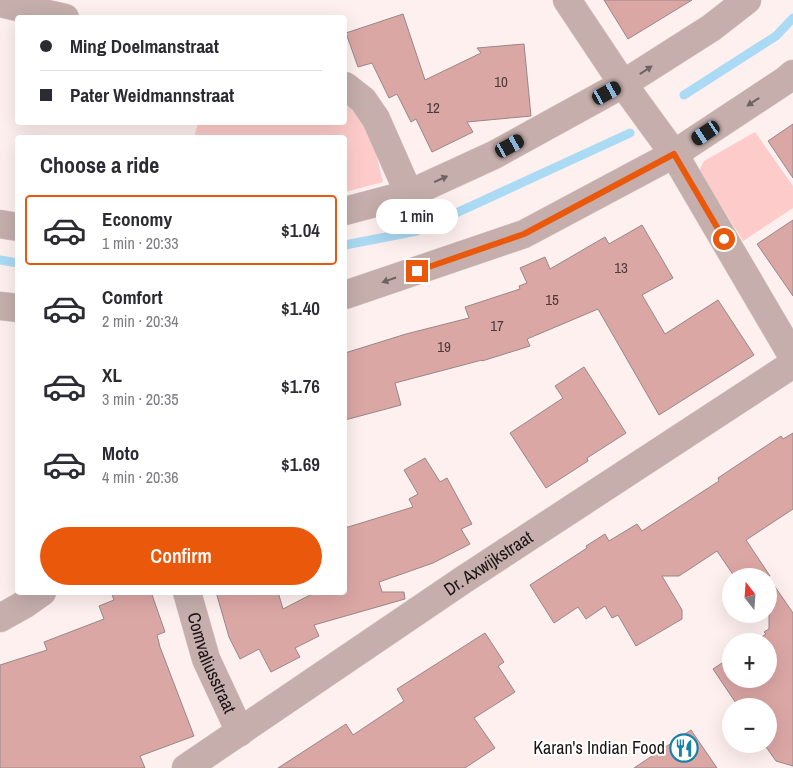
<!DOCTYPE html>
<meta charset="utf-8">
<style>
body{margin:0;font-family:"Archivo Narrow",sans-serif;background:#f2f2f3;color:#2b2b33;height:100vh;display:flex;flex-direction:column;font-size:19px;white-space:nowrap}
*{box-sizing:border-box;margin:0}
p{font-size:16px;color:#7c7c81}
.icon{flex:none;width:28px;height:28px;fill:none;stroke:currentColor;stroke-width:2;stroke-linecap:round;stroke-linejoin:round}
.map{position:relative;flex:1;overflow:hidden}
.details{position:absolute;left:15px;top:135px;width:332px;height:460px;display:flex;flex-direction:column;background:#fff;border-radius:5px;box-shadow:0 5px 20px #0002}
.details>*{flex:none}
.banner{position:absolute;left:15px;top:15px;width:332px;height:110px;border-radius:5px;box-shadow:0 5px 20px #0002;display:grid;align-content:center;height:110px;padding:0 25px;background:#fff}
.needle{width:32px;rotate:343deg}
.fabs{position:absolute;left:722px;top:568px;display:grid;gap:10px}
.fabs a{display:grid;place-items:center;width:55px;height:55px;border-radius:50%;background:#fff;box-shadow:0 5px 20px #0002;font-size:25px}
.end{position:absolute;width:22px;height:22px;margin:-11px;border:6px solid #ea580c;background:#fff;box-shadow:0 0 0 2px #fff}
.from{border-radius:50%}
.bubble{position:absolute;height:35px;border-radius:18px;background:#fff;box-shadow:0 5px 20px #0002;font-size:16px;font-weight:600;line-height:35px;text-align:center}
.car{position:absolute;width:15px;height:30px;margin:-15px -8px;border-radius:6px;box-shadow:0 0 4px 1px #0007;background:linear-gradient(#222 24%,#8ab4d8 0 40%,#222 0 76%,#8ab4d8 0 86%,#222 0)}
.banner b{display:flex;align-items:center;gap:18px;height:48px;font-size:19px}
.banner b+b{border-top:1px solid #e1e1e2}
.banner i{width:12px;height:12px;background:#2b2b33}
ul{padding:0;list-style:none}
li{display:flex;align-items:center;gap:15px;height:70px;margin:0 10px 8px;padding:0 15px;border:2px solid transparent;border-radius:5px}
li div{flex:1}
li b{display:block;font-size:19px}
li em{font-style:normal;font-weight:600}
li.current{border-color:#ea580c}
li>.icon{width:45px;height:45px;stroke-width:1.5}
h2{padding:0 25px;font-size:22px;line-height:60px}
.cta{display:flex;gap:10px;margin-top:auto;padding:10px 25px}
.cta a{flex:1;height:58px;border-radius:30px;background:#ea580c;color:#fff;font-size:20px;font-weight:600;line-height:58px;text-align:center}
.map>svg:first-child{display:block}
</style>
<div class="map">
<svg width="793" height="768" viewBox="0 0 793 768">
<rect width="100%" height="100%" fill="#fef0ef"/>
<path fill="#fdccca" d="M345 99 369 124 383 182 345 192V138H194L198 123 345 122Z
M755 132 793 186V208L743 241 699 171 704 161Z"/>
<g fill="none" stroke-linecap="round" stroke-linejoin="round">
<path stroke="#aadaf4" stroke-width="9" d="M684 95 776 36 793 18
M345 245 417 231 630 133
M0 260 18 263"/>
</g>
<path fill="#dba7a5" stroke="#978787" d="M604 0H692L628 39Z
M403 14 425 80 481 53 477 48 524 44 531 116 467 122 473 132 432 152 416 119 411 122 397 94 389 98 372 63 358 67 346 33Z
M793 124V178L768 141Z
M793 220V296L757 244Z
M642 225 673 278 642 295 665 334 718 300 754 355 659 415 598 309 527 339 530 346 482 361V360L395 383 401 405 345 420V353L406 334 469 318 465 307 520 289 519 286 527 283 520 268 545 257 550 269 605 237 609 244Z
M584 367 626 433 587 458 588 461 546 488 510 433 563 398 555 386Z
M793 433V509L746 540 770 576H734L717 551 679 576H662L682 610V619L636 646 618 615 612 618 605 606 586 619 578 607 554 623 530 585 587 548 586 546 605 534 609 541 637 524 642 531 719 481 718 478 781 436 783 439Z
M425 458 440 482 447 478 472 524 461 529 470 544 433 563 379 582 382 592H404L405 599 314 625 319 636 295 648 300 657 271 672 259 649 240 659 229 637 216 592H278L283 609 316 592H345V528L413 507 409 499 418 494 404 470Z
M769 578 793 613V766L776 761 764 744H769V706H738L713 669 731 657V679H769V641H755L766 634 764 632 769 629Z
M111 592H151L165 632 157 635 160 647 194 736 140 756 145 768H0V665L47 650 44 642 104 619 99 606 114 600Z
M485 633 504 662 498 666 515 692 474 718 495 748 465 768H278L346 724 353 735 404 701 397 689Z
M691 730 717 768H634Z"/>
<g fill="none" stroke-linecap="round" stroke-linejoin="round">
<g stroke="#dacdcc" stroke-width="29">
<g id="street">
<path d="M567 0 623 84 674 154 793 357"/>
<path d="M0 3 65 18"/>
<path d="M345 86 363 100 376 119 409 194"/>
<path d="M345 211 409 194 494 155 623 84 711 28 747 0"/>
<path d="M0 224 18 227"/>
<path d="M345 295 524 234 674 154 786 80 793 74"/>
<path d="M0 306 18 308"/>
<path id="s1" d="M187 592 206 659 240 732"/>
<path d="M0 618 25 604 42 592"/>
<path id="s2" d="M186 768 463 580 793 364"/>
</g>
</g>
<use href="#street" stroke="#c5aeac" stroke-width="28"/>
</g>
<defs><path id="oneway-solid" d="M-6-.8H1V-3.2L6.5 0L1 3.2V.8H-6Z" transform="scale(1.25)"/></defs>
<g fill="#706260">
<use href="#oneway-solid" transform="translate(646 70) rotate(-33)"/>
<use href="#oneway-solid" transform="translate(753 102) rotate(147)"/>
<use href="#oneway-solid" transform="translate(441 179) rotate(-24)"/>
<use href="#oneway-solid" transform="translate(389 280) rotate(161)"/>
</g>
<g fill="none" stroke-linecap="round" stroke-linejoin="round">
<path stroke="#ea580c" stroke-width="6" d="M417 271 524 234 674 154 724 239"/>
</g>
<defs>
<g id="restaurant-ring" transform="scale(1.4375)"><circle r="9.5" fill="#fff" stroke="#1780aa" stroke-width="1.5"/><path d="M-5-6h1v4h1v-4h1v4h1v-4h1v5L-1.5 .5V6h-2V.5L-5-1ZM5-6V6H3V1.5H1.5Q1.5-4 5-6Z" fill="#1780aa"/></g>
</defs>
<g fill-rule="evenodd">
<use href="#restaurant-ring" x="684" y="748"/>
</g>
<g text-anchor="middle" stroke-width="4" stroke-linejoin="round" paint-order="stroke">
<g font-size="15" fill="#4b3a39">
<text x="501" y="87">10</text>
<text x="433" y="113">12</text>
<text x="621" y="273">13</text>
<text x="552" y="305">15</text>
<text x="497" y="331">17</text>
<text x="444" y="352">19</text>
</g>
<g font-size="18" fill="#1b1515" stroke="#fff">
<text dy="6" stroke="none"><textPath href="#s2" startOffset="365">Dr. Axwijkstraat</textPath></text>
<text dy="6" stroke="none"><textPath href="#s1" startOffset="75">Comvaliusstraat</textPath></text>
</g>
<g font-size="18" fill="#1b1515" stroke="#fff" text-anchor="end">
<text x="665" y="754">Karan's Indian Food</text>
</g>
</g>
</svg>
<div class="fabs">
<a><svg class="needle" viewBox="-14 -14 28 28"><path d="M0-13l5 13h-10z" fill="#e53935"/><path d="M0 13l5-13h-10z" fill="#7c7c81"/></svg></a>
<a>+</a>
<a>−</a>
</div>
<i class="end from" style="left:724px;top:239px"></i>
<i class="end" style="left:417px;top:271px"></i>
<div class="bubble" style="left:376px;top:199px;width:82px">1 min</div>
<i class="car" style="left:607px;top:93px;rotate:61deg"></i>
<i class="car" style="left:706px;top:133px;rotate:236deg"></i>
<i class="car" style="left:510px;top:146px;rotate:61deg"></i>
<div class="banner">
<b><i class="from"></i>Ming Doelmanstraat</b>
<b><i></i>Pater Weidmannstraat</b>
</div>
<section class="details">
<h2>Choose a ride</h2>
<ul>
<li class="current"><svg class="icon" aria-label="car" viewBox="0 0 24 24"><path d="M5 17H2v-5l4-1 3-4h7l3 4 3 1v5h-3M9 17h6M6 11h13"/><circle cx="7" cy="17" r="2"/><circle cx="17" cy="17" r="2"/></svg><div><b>Economy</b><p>1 min · 20:33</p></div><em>$1.04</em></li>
<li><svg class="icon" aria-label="car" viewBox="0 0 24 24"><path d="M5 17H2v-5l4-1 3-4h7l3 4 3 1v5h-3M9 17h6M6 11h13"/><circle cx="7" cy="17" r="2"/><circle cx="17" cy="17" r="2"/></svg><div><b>Comfort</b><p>2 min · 20:34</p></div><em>$1.40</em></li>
<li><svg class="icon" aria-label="car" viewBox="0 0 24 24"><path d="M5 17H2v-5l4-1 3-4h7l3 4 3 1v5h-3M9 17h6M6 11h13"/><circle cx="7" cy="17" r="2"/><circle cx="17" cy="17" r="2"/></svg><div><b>XL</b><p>3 min · 20:35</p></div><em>$1.76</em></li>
<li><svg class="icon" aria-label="car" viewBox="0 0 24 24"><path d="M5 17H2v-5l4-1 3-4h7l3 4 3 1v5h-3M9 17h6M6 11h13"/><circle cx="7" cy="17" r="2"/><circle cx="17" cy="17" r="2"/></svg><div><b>Moto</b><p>4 min · 20:36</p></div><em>$1.69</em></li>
</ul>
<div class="cta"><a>Confirm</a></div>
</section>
</div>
